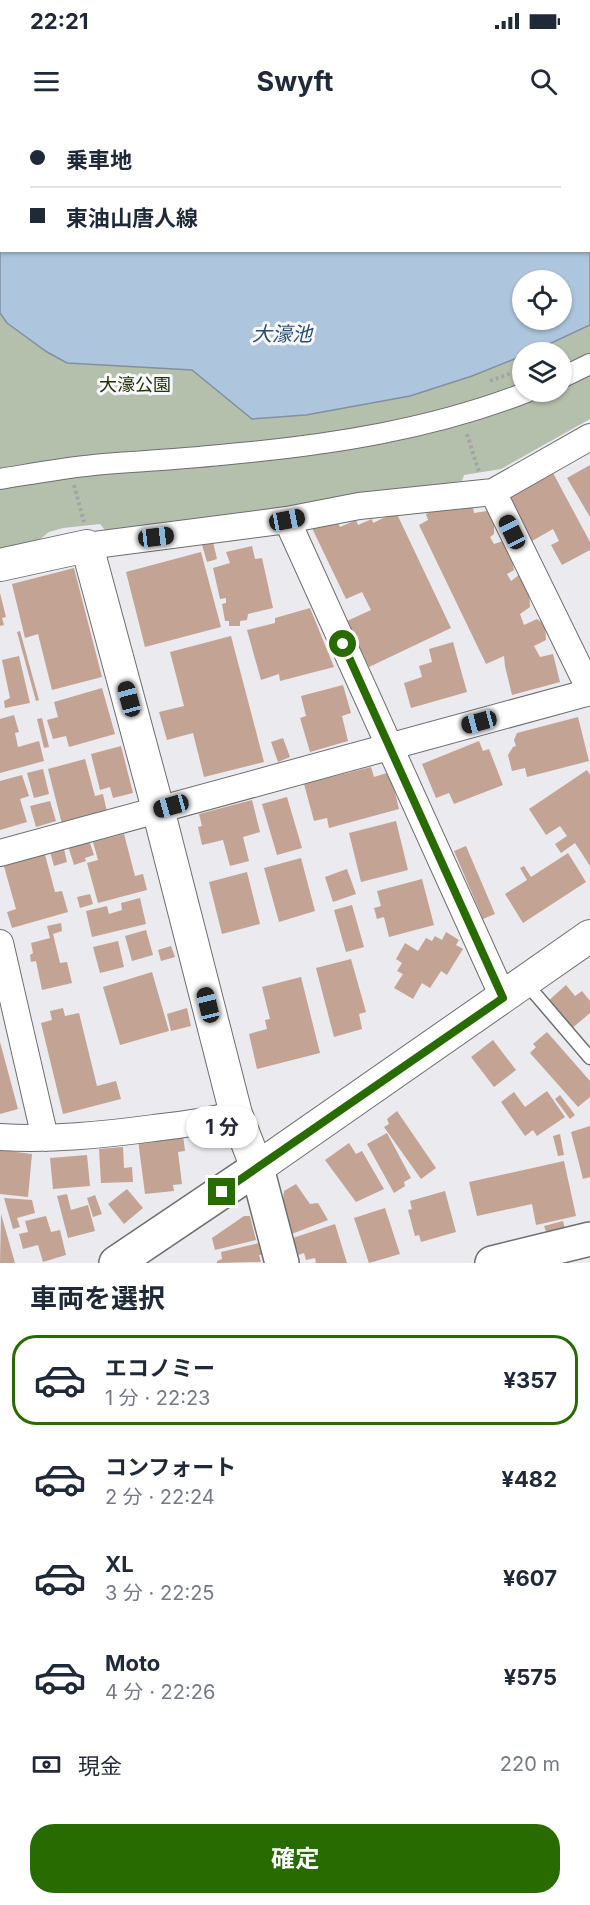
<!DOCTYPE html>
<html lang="ja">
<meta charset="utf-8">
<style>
body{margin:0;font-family:Inter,"Noto Sans JP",sans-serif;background:#f6f6f7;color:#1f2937;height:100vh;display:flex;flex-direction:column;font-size:22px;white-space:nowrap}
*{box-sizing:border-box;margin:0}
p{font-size:20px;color:#747a83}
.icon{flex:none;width:33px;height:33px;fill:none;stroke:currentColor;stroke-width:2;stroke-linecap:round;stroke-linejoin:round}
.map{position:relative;height:1143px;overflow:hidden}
.details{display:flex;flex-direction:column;background:#fff;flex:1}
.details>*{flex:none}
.guide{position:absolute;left:0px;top:0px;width:591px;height:132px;box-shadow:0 2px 4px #0004;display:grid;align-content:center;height:132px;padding:0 30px;background:#fff}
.buttons{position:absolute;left:512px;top:150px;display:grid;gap:12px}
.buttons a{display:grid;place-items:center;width:60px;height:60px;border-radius:50%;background:#fff;box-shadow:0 2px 4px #0004;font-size:30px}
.end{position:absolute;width:27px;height:27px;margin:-14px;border:8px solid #276b01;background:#fff;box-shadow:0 0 0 3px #fff}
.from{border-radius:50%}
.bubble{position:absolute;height:42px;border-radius:21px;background:#fff;box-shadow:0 2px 4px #0004;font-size:20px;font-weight:700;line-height:42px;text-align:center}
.car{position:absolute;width:18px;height:36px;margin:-18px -9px;border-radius:8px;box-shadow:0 0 4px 2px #0007;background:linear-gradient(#222 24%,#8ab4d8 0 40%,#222 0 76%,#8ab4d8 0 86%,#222 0)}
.guide b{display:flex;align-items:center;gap:21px;height:57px;font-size:22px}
.guide b+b{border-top:2px solid #e0e1e3}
.guide i{width:15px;height:15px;background:#1f2937}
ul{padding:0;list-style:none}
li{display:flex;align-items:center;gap:18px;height:90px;margin:0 12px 9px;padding:0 18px;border:3px solid transparent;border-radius:24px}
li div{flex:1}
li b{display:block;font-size:22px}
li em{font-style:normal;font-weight:700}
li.selected{border-color:#276b01}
li>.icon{width:54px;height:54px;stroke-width:1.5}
h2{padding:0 30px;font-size:27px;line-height:72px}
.pay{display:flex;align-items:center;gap:15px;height:66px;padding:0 30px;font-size:22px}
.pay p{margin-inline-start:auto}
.button{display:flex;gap:12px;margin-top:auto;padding:12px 30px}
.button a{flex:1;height:69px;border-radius:24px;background:#276b01;color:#fff;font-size:24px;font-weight:700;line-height:69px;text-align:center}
.status{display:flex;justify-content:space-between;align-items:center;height:42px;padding:0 30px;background:#fff;direction:ltr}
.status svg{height:16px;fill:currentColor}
header{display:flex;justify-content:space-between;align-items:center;height:78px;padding:0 30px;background:#fff;font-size:27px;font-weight:700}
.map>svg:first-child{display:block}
</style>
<div class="status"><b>22:21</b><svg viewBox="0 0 49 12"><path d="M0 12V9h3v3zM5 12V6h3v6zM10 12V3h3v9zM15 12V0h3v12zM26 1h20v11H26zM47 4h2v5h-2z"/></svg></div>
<header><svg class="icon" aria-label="menu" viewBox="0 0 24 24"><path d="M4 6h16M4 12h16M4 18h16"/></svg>Swyft<svg class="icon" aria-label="search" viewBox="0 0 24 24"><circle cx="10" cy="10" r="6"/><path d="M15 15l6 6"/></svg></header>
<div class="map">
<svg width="590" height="1143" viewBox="0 0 590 1143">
<rect width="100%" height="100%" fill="#ebeaee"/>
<path fill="#b5c0ac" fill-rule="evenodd" d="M0 0H590V299L501 349 464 355 462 361 109 415 100 404 63 408 49 412 39 420 0 429ZM2 2H590V130H2ZM522 160H561V200H522ZM522 232H561V272H522Z"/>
<path fill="#aec5de" stroke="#8090a2" stroke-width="1.5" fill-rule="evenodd" d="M0 0H590V205L534 231 522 232V236L472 256 410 276 306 295 252 299 192 250 67 243 47 232 7 203 0 193ZM2 2H590V130H2ZM522 160H561V200H522Z"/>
<path fill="#c3a394" d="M590 345V397L567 358Z
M553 353 590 422V430L562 445 551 425 559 421 553 409 532 421 509 377Z
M472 382 474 393 487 391 494 401V414L490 417 494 424 503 421 511 434 514 450 507 454 511 461 519 455 529 473 530 487 520 494 524 505 537 499 545 505 546 520 534 526 540 537 553 534 560 562 512 575 505 546 504 536 486 544 419 405 428 400 426 394 446 385Z
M396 392 451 508 369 547 347 501 371 490 362 472 346 479 312 408 337 401 340 407 356 400 358 405 372 399 373 403Z
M213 422 217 439 207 442 202 425Z
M252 426 255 439 262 438 273 488 248 494 247 500 240 501V506H229V501H225L222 484 226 483V478L220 479 213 448 230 443 226 432Z
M201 432 221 507 145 527 126 452Z
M74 448 102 557 52 570 38 514 25 518 12 464Z
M0 473 6 497 2 498 4 505 0 506Z
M310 488 334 547 280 561 279 554 261 560 247 510 275 503V498Z
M20 511 39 580 36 581 17 512Z
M231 516 264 642 204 657 193 613 167 620 159 592 184 586 170 532Z
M453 522 467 572 411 588 404 563 422 557 419 546 432 542 429 529Z
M19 536 30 583 5 588 4 581 10 578 2 540Z
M343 565 351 593 342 596 348 621 310 632 300 598 306 596 301 576Z
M102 568 115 614 69 627 66 616 53 619 47 600 58 597 54 582Z
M14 595 19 612 15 613 18 627 39 621 44 641 0 653V599Z
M578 597 589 641 527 657 525 648 512 651 508 635 513 627 516 626 514 620 517 613Z
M42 598 49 627 44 628 37 599Z
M283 618 290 637 278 642 271 622Z
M479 621 483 631 489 629 503 665 454 684 449 673 436 678 422 644Z
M121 626 133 673 113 678 110 667 100 670 91 634Z
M85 639 95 676 103 674 107 692 62 704 48 649Z
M371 647 374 657 390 652 399 689 329 708 327 698 314 701 304 664Z
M43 649 49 674 34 678 27 653Z
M587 650 590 655V746L575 723 561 733 555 724 567 716 560 706 546 715 529 689Z
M22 655 29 676 20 679 27 702 0 710V661Z
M287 677 302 728 277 735 262 684Z
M252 680 260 712 243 717 249 741 230 746 223 720 202 725 198 707 202 706 199 694Z
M50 681 56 701 36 707 30 686Z
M396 701 408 750 361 762 349 713Z
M124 714 135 756 143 754 147 770 98 783 87 743 98 740 93 722Z
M89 720 94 735 85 738 86 741 74 745 68 726Z
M63 725 67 742 54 746 49 728Z
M466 726 495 794 483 799 454 731Z
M44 731 55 772 62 771 68 792 12 808 7 792 16 789 3 743Z
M568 733 586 762 523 803 505 774 527 760 520 748 524 746 531 757Z
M301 738 315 791 279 802 264 748Z
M347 749 356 774 333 782 325 757Z
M247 752 260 804 222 814 209 762Z
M422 759 434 805 389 817 384 797 377 799 374 788 381 786 377 771Z
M90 774 93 784 80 788 77 777Z
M140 778 146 804 92 817 86 791 107 786 109 794 122 790 121 783Z
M352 785 364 827 346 832 334 790Z
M61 803 62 811 53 814 60 843 67 842 72 863 42 870 36 841 31 842 30 835 33 833 31 823 50 818 47 806Z
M146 810 153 835 132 841 125 816Z
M446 812 459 820 456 825 463 829 447 855 441 851 430 868 422 863 413 879 394 868 403 854 397 851 402 843 396 839 405 823 418 831 426 818 432 821 435 816 442 820Z
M118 821 124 847 100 853 93 827Z
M171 826 175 837 161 841 158 830Z
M351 839 366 892 359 894 362 909 334 917 316 848Z
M152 852 169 911 120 925 103 867Z
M301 857 320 933 257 949 249 914 267 909 265 900 270 899 262 867Z
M566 865 575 876 582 871 590 881V893L570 910 547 882Z
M63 888 65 896 79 893 97 966 116 961 121 979 63 994 41 903 52 900 50 891Z
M187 888 191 906 171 911 167 894Z
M547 912 590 961V977L578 987 530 933 536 927 533 924Z
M493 920 516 950 494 967 471 937Z
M0 922 18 989 0 994Z
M547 971 565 997 537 1016 533 1010 525 1016 501 982 514 972 525 987Z
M560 975 575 995 570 999 555 979Z
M397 991 436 1048 421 1059 384 1007 389 1004 387 999Z
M590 1006V1057L583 1059 571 1012Z
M387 1013 411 1058 404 1062 405 1066 394 1073 367 1024Z
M560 1014 564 1035 558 1036 553 1016Z
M183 1015 185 1031 178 1032 182 1064 173 1065 174 1071 145 1074 138 1020Z
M349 1023 356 1034 362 1031 384 1069 356 1082 325 1040Z
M123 1027 124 1048 132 1047 133 1062 101 1063 99 1029Z
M0 1030 32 1034 28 1077 0 1074Z
M87 1035 90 1066 53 1069 50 1038Z
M564 1041 576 1096 536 1105 532 1084 477 1096 469 1062Z
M296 1064 310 1084 318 1083 328 1100 289 1115 282 1087 284 1071Z
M127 1069 143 1088 124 1104 108 1084Z
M445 1071 456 1112 421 1122 419 1115 415 1116 408 1090 412 1089 410 1081Z
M67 1074 71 1090 88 1085 95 1111 68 1118 57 1076Z
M95 1075 102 1094 93 1097 87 1078Z
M4 1078 32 1080 35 1093 17 1098 20 1107 13 1109Z
M385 1088 400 1134 369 1143 354 1098Z
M1 1094 15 1143H0Z
M46 1096 51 1112 60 1110 66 1135 43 1142 38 1125 23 1129 19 1114 28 1112 25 1101Z
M244 1096H250L256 1120 215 1130 212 1118Z
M563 1101 565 1109 547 1114 544 1106Z
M335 1104 347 1143H316L315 1138 306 1140 304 1133 298 1135 297 1129 293 1131 290 1119Z
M259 1123 262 1135H259L261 1142 217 1143V1141L222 1139 221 1132Z"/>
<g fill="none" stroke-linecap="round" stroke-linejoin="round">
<g stroke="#6e6e71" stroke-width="15">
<path id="service" d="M525 862 590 938"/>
</g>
<g stroke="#6e6e71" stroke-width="22">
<path id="pedestrian" d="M561 258 590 244
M0 359C31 354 63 348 94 345 139 341 185 339 230 334 330 325 433 309 527 272"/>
</g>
<g stroke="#6e6e71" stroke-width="28">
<path id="minor" d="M493 372 590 570
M287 400 503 877
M87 426 287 400 359 386 493 372 590 317
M0 733 590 572
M0 823 45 1018
M0 1017C52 1020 102 1015 154 1008 182 1005 209 1001 236 994"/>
</g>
<g stroke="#6e6e71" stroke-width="34">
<path id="tertiary" d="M0 445 87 426 158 689 236 994 257 1048 590 816"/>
</g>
<g stroke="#6e6e71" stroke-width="36">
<path id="secondary" d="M116 1143 257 1048 282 1143
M492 1143 590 1119"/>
</g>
<path stroke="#a4a3a6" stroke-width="4" stroke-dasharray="3 3" stroke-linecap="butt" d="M490 261 522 249
M467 314 479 352
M74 365 84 402"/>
<use href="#service" stroke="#fff" stroke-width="12"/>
<use href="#pedestrian" stroke="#fff" stroke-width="20"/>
<use href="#minor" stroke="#fff" stroke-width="26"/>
<use href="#tertiary" stroke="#fff" stroke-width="32"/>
<use href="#secondary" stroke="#fff" stroke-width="33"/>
</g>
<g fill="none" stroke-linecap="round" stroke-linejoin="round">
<path stroke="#276b01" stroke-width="8" d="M222 1072 503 878 343 524"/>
</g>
<g text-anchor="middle" stroke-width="6" stroke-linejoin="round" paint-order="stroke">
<g font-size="18" fill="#203405" stroke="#f8f8fb">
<text x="135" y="271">大濠公園</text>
</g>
<g font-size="20" font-style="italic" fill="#2b4e73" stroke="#f8f8fb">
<text x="282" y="221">大濠池</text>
</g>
</g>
</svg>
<div class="buttons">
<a><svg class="icon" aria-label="locate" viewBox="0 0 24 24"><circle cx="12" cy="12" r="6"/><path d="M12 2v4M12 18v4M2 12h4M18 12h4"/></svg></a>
<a><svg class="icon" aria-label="layers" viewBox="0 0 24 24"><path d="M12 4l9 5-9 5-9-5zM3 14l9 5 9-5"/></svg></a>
</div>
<i class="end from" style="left:343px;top:524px"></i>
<i class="end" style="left:222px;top:1072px"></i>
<div class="bubble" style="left:186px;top:986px;width:72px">1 分</div>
<i class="car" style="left:287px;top:400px;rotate:79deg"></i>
<i class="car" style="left:512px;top:412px;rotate:334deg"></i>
<i class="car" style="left:156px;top:417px;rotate:83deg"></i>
<i class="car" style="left:129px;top:579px;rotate:345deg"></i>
<i class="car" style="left:479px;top:602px;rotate:255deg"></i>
<i class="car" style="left:171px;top:686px;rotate:254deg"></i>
<i class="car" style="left:208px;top:885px;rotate:346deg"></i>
<div class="guide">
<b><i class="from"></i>乗車地</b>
<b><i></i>東油山唐人線</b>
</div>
</div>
<section class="details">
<h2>車両を選択</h2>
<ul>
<li class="selected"><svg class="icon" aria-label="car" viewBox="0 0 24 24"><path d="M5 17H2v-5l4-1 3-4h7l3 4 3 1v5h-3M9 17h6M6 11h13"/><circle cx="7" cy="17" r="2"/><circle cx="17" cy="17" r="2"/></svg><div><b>エコノミー</b><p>1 分 · 22:23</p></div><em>¥357</em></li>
<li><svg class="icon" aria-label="car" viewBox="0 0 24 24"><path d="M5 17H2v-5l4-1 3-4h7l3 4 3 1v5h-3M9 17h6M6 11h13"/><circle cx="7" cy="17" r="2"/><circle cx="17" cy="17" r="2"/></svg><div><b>コンフォート</b><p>2 分 · 22:24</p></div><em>¥482</em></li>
<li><svg class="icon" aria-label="car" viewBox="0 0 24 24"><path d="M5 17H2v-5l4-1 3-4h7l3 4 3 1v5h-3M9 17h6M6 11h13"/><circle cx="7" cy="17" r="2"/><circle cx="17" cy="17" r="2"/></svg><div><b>XL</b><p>3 分 · 22:25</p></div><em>¥607</em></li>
<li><svg class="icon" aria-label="car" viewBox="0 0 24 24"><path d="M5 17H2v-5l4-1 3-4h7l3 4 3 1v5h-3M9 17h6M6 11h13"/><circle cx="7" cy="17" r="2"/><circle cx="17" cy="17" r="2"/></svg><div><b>Moto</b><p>4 分 · 22:26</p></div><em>¥575</em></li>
</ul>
<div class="pay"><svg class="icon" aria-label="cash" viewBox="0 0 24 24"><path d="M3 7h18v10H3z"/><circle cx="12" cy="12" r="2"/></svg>現金<p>220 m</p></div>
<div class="button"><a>確定</a></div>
</section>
